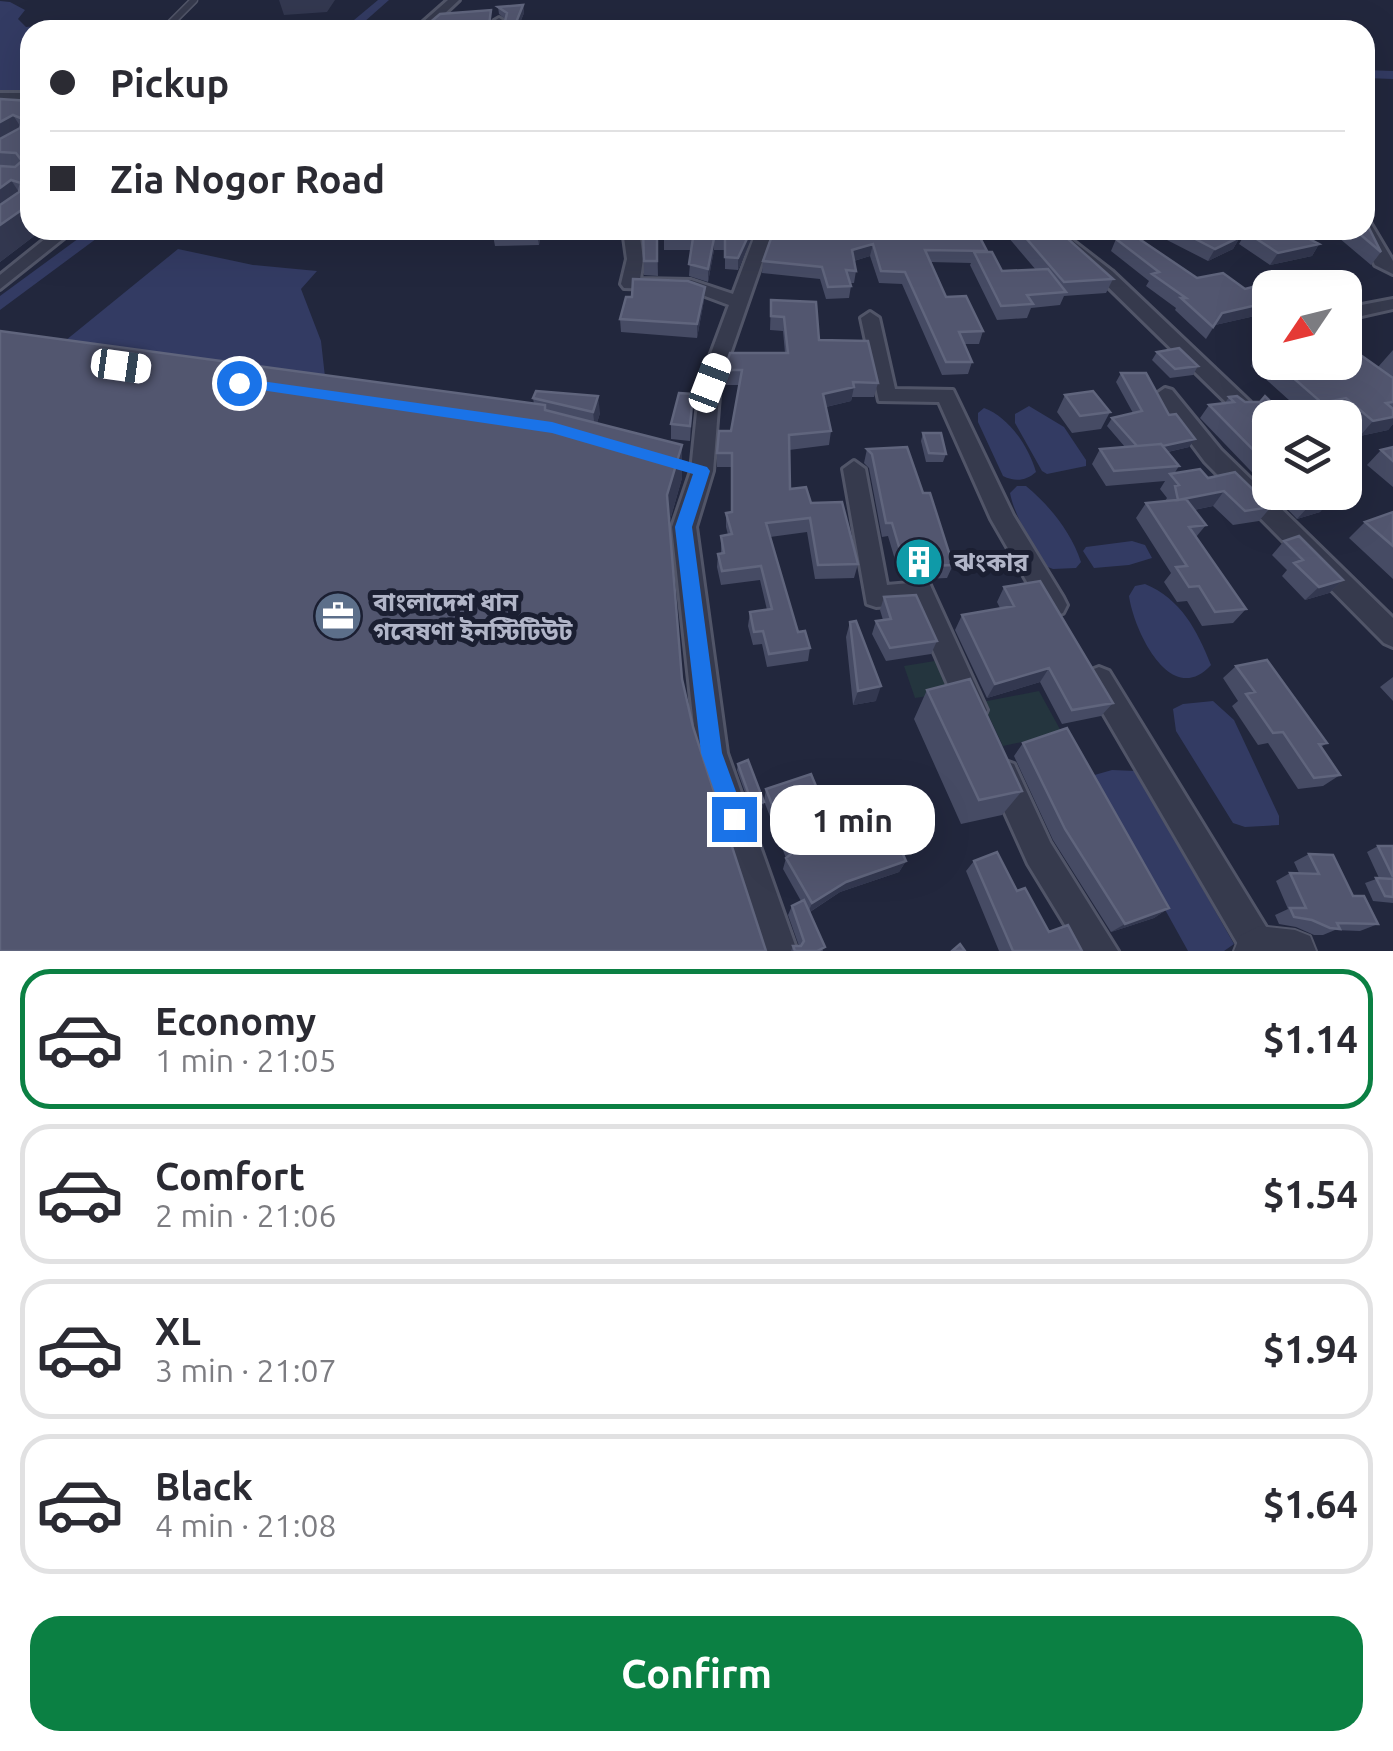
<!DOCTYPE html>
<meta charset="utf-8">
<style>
body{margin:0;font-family:Ubuntu,"Noto Sans Bengali",sans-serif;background:#f2f2f3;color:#2b2b33;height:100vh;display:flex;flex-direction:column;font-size:38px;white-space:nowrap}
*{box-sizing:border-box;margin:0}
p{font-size:32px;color:#7c7c81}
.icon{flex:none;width:55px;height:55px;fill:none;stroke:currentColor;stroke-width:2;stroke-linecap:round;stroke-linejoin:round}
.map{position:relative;height:951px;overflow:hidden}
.panel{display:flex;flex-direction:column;background:#fff;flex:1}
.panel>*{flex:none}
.banner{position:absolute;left:20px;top:20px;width:1355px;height:220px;border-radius:30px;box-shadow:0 10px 40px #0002;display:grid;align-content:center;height:220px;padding:0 30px;background:#fff}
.needle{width:65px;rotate:235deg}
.fabs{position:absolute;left:1252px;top:270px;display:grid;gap:20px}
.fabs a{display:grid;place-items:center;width:110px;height:110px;border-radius:20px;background:#fff;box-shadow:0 10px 40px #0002;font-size:50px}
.end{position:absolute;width:45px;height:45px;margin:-22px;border:12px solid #1a73e8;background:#fff;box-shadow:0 0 0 5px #fff}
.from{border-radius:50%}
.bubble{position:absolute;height:70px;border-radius:30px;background:#fff;box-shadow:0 10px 40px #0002;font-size:32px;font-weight:600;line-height:70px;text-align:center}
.car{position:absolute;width:30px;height:60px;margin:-30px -15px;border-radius:12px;box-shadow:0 0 8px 2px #0007;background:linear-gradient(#fff 24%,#345 0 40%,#fff 0 76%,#345 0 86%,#fff 0)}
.banner b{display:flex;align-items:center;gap:35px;height:95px;font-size:38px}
.banner b+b{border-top:2px solid #e1e1e2}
.banner i{width:25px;height:25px;background:#2b2b33}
ul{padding:18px 0 0;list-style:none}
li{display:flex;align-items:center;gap:30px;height:140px;margin:0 20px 15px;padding:0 10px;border:5px solid #e1e1e2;border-radius:30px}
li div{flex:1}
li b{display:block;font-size:38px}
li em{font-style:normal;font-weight:600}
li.on{border-color:#0b8043}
li>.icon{width:90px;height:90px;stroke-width:1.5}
.primary-button{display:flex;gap:20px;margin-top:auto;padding:20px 30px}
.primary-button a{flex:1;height:115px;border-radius:30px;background:#0b8043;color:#fff;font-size:40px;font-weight:600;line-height:115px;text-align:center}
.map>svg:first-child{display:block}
</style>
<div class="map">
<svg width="1393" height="951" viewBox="0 0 1393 951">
<rect width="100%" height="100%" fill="#22273d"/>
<path fill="#24353e" d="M941 660 954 692 915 698 904 666Z
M1039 691 1062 733 1003 746 982 702Z"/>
<path fill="#333b63" d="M0 1 10 2 25 10 18 19 26 27 68 23 77 30H30V93H0Z
M178 249 253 265 317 271 301 289 321 341 325 377 60 345Z
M1029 406 1064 427 1086 460V466L1047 474 1042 471 1015 423V414Z
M984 408C1009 417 1029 447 1036 472 1026 481 1015 482 1003 476L978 422V413Z
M1017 486H1026C1050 506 1071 532 1081 562L1076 568 1053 569 1040 564C1032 542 1014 515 1010 493Z
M1132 541 1145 545 1152 558 1129 565 1094 568 1083 551 1086 547Z
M1145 584C1181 599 1197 630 1211 665 1171 709 1134 631 1129 596L1135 586Z
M1213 701 1234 720 1279 816V825L1245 827 1233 823 1176 731 1173 709 1183 704Z
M1112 770 1136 771 1234 944 1224 951H1188L1091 776Z"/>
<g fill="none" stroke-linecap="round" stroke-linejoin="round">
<path fill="#333b63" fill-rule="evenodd" d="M378 0H389L355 30H342Z
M1365 70 1393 71V79L1365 78Z
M90 230H108L0 310V296Z"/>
<g stroke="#515568" stroke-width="9">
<path id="service" d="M164 30 194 0"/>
</g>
<g stroke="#515568" stroke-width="6">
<path id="minor" d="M448 0H459L427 30H414Z
M499 18 504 21 505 30H493L494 21Z
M0 93H30V101H0Z
M1365 222 1371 224 1393 261V274L1375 265 1358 230H1365Z
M56 230H74L0 289V275Z
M623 230H639L643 259 640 279 691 280 733 294 757 230H773L720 383 713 471 696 527 727 753 797 951H763L697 753 672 527 691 471 700 383 729 305 689 290 624 288 621 284 627 259Z
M1041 230H1059L1112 271 1250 402 1253 407 1250 412H1236L1100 279Z
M1253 230 1221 240 1213 235 1221 230Z
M1393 299V309L1357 317 1348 311 1351 307Z
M870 312 879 318 895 389 953 390 1013 515 1063 597 1067 605 1063 613 1054 616 1045 613 991 519 939 402 879 401 861 318Z
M1165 388 1172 390 1221 450 1393 618V647L1384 643 1205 462 1155 395Z
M854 461 865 469 887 585 921 582 930 585 987 710 983 719 973 723 963 719 913 604 876 607 867 604 843 469Z
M1099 667 1109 671 1271 935 1275 951H1242L1089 689 1085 680 1089 671Z
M1003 760 1014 764 1050 842 1118 951H1081L1028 864 988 775 992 764Z"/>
</g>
<g stroke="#515568" stroke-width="4">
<path id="tertiary" d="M1259 926 1295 930 1310 936 1316 951H1234L1240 936Z"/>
</g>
<use href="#service" stroke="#363a4d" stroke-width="6"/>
<use href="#minor" fill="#363a4d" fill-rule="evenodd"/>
<use href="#tertiary" fill="#363a4d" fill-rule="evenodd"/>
</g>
<path fill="#464b64" d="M523 5 524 13 517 30H421L440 14 491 10V25L504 26 505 19 499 14 498 7Z
M0 99 30 101V230H42L0 262Z
M492 230H541L539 245 495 246Z
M643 230H657L658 276 644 275Z
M664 230H755L738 270 725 269V250H714L708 282 689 276 691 250H664Z
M774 230 987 251 1002 271 1036 270 1002 230H1058L1113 279 1106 293 1064 296 1060 305 1031 308 1027 318 997 320 970 265 971 263 930 262 946 297 983 331 979 344H964L972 362 968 374 942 375 902 284 879 283 870 256 854 261 856 271 854 283H850L851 286 849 298 826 299 820 279 762 273 763 261Z
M1172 230H1226L1240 237 1233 249 1208 261 1167 240Z
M1344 230H1365L1381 252 1371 265 1339 238Z
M1246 232 1319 244 1312 256 1270 265 1239 244Z
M1116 239 1197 278 1268 313 1215 325 1206 339 1175 310 1176 308 1146 286 1149 281 1111 251Z
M704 300 697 338 621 332 620 319Z
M771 300 819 340 878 383 874 397H852L851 401 826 407 831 431 829 445 789 450 790 489 811 503 858 564 854 578 815 579 807 532 770 537 798 632 810 648 808 661 767 667 762 644 753 645 748 626 750 612 767 610 760 580 721 585 717 567 718 554 721 553V536L728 535 726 527V513L731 512 732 467H717V453L731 431 739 385H726L727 362 785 353 783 331 770 330Z
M1270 349V362H1345L1378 367 1393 350V424L1388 430 1360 436 1345 423V418H1339L1334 414 1309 418 1251 366 1261 351Z
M1157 352 1198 366 1193 375 1170 378 1152 360Z
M1121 373 1169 415 1189 447 1168 452 1179 466 1174 474 1208 478 1271 507 1259 521 1233 525 1213 506 1194 510 1206 525 1196 537 1246 609 1233 623 1202 626 1187 601 1177 602 1164 582 1171 573 1136 518 1146 503 1165 501 1167 498 1160 489 1165 481 1106 486 1092 464 1100 449 1125 447 1107 426 1112 418 1133 413 1116 382Z
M693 394 690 441 671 439V424Z
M1065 395 1110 412 1101 429 1072 433 1057 412Z
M1229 397 1245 402 1270 418V431L1265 432 1270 436V491L1200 418 1209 405 1225 403Z
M533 398 600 413 597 423 682 478 669 524 682 679 693 727 534 404Z
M923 433 946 454 943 462H926L921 441Z
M1393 447V487L1367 465 1381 450Z
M867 449 923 493 953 565 947 578 901 580 888 536 882 537 869 468 864 463Z
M1271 492H1339L1330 496 1320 512 1297 519Z
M1393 512V579L1349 538 1365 522Z
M1284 541 1343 580 1329 593 1305 600 1282 576 1287 570 1272 555Z
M1004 587 1113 703 1101 716 1062 724 1040 682 987 698 955 630 962 615 1000 608 997 602Z
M884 597 937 641 931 654 886 661 872 634 876 621 883 620 880 610Z
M850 622 876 701 853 705 846 637Z
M1236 666 1327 743 1321 747 1340 775 1323 786 1298 789 1268 743 1258 745 1232 706 1238 701 1223 678Z
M1393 677V701L1380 687Z
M927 690 1022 791 1002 815 961 824 914 719Z
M1023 743 1169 908 1154 918 1111 932 1053 840 1014 756Z
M738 764 764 802 762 809 752 812 737 770Z
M766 789 829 818 906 861 899 872 840 892 810 912 823 951H791L793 946H799L788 915 792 906 801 901 783 869 786 858 764 801Z
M1378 846H1393V903L1373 901 1365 883 1379 878 1367 852Z
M1309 854 1353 896 1378 924 1360 931 1335 930 1323 935H1314L1296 927 1279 924 1275 915 1288 909 1276 881 1290 873H1299L1294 862Z
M974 861 1017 891 1049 932 1082 951H999L966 871Z"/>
<path fill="#333850" d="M279 0H335L327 12 284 15Z
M523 5 524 13 517 30H513Z
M13 115 27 137 0 152V122Z
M11 180 26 203 0 223V188Z
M30 204V230H42L0 262V225Z
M536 230H541L539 245Z
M751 230H755L738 270V258Z
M1240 237 1233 249 1208 261 1215 249Z
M714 238V250L708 282V269Z
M873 244 870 256 850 262 852 250Z
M1319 244 1312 256 1270 265 1278 253Z
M705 287 704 300 697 338V324Z
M1270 302V310L1268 313 1215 325 1206 339 1222 313Z
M854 387 851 401 821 408 823 394Z
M598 396 600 413 595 429 593 412Z
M1346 398 1334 414 1311 418 1322 403Z
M1393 417V424L1388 430 1360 436 1373 421Z
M1270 420V431L1245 436 1254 422Z
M1195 439 1189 447 1136 459 1141 450Z
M682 445V478L668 527 667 495Z
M1224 491 1213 506 1168 515 1178 500Z
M1333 499 1320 512 1297 519 1309 506Z
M1343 580 1329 593 1305 600 1319 587Z
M1049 668 1040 682 987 698 995 684Z
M881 686 876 701 853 705 858 691Z
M764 802 762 809 752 812 753 806Z
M906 861 899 872 840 892 808 913 812 903 846 882Z
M1169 908 1154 918 1111 932 1125 924Z"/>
<path fill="#52566f" stroke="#60657d" stroke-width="2.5" d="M523 5 513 30H421L440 14 491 10 489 25 504 26 507 13 498 7Z
M0 99 30 101V204L0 225V205L19 192 21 183 11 180 0 188V166L15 167 22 161 16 153 0 152V139L20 128 23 119 13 115 0 122Z
M1365 220 1381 252 1355 230H1365Z
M643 230H657V261H644Z
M664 230H751L738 258 725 257V238H714L708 269 689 264 693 238H664Z
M774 230H976L987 251 925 250 946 297 966 296 983 331 959 332 972 362H946L905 272 881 271 873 244 852 250 856 271 846 270 851 286 828 287 822 267 763 261Z
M1019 230H1058L1113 279 1064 282Z
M1123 230H1126L1197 278 1223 273 1245 289 1256 286 1270 296V302L1222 313 1213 327 1181 298H1186L1152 274 1159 272 1116 239Z
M1178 230H1226L1240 237 1215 249Z
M1251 230H1292L1319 244 1278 253 1246 232Z
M974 252H992L1002 271 1048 269 1066 292 1027 295 1033 304 1001 306Z
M633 279 688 281 705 287 697 324 620 319 626 297H632Z
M771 300 816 302 819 340 868 341 878 383 853 382 854 387 823 394 831 431 789 435 790 489 806 487 811 503 842 502 858 564 818 565 810 518 766 523 798 632 805 631 810 648 769 654 763 631 754 632 750 612 772 609 761 566 722 571 718 554 724 553 721 536 732 534 726 513 732 512V453H717L719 431H731L742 370H727V362L730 353H788L784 317 771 316Z
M0 331 545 405V410L682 445 667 495 682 679 693 727 766 951H0Z
M1345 344 1393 378V402L1386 403 1393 409V417L1373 421 1346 398 1322 403 1275 362H1345Z
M1179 348 1198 366 1175 369 1157 352Z
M1270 349V358L1261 351Z
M1121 373H1146L1169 415 1176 414 1195 439 1163 446 1161 444 1137 446 1112 418 1142 411Z
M536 391 598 396 593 412 533 398Z
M1093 391 1110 412 1080 416 1065 395Z
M679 393 693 394 690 426 671 424Z
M1237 396 1245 402H1260L1265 396 1286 417 1270 418V420L1254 422 1270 436V467L1209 405 1234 402 1229 397Z
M923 433H941L946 454 929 453Z
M1161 444 1179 466 1114 471 1100 449Z
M907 447 923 493H930L953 565 905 567 892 523H886L872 454 867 449Z
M1393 447V461L1381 450Z
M1200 469 1208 478 1235 472 1271 507 1245 511 1224 491 1178 500 1175 486 1179 485 1170 474Z
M1296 492H1325L1333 499 1309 506Z
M1186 499 1206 525 1189 527 1246 609 1215 612 1199 586 1189 587 1176 567 1187 566 1146 503Z
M1393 512V546L1365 522Z
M1299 536 1343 580 1319 587 1294 563 1303 560 1284 541Z
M1040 581 1113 703 1072 710 1049 668 995 684 962 615 1014 606 1004 587Z
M916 595 937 641 890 648 876 621 891 619 884 597Z
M856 621 881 686 858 691 850 622Z
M1267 660 1327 743 1319 744 1340 775 1314 778 1283 732 1273 733 1246 694 1255 692 1236 666Z
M970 679 1022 791 979 800 927 690Z
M1067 728 1169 908 1125 924 1065 829 1023 743Z
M748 760 764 802 753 806 738 764Z
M811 774 829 818 879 801 906 861 846 882 812 903 786 858 791 854 766 789Z
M1378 846H1393V877Z
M997 852 1017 891 1025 888 1049 932 1068 925 1082 951H1013L974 861Z
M1309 854 1333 855 1353 896H1364L1378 924 1337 923 1340 929 1330 928 1312 920 1294 917 1290 908H1306L1290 873 1319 874Z
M1376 878 1393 879V897L1385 896Z
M804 900 825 947 817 951H795L793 946H801L804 941 792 906Z
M960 944 965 951H952Z"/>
<path fill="#1a73e8" d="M239 378 552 422 707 467 710 471 692 527 722 753 746 819 742 827 734 831 727 827 701 753 675 527 693 474 552 433 234 386V379Z"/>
<defs>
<g id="building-disc" transform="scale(2.5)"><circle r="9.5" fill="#0f9aa8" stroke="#1b1f32"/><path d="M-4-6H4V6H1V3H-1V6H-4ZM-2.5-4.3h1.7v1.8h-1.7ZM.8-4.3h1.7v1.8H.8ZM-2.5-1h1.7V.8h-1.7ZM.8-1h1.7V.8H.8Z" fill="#fff"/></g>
<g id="office-disc" transform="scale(2.5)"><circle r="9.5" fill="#5c6f8a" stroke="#1b1f32"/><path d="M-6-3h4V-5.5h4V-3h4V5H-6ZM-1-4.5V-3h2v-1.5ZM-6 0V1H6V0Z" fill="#fff"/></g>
</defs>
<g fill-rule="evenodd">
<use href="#building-disc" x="919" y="562"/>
<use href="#office-disc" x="338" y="616"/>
</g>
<g text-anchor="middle" stroke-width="10" stroke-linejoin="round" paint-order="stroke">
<g font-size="25" font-weight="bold" fill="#b1b5c8" stroke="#1b1f32" text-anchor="start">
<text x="954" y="571">ঝংকার</text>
<text x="373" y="611">বাংলাদেশ ধান<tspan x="373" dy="29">গবেষণা ইনস্টিটিউট</tspan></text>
</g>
</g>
</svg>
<div class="fabs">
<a><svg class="needle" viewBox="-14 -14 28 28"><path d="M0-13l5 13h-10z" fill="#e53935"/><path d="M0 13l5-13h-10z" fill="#7c7c81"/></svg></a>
<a><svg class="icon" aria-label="layers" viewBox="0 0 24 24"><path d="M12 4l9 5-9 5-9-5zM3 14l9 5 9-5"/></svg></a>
</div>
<i class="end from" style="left:239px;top:383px"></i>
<i class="end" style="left:734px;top:819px"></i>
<div class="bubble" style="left:770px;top:785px;width:165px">1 min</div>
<i class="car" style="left:121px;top:366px;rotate:98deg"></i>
<i class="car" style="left:710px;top:383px;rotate:21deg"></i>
<div class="banner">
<b><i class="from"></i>Pickup</b>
<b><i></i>Zia Nogor Road</b>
</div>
</div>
<section class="panel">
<ul>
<li class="on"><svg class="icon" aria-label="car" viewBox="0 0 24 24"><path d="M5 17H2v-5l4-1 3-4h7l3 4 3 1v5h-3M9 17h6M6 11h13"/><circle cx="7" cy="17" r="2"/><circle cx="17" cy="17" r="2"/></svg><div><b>Economy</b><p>1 min · 21:05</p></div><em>$1.14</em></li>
<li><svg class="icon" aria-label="car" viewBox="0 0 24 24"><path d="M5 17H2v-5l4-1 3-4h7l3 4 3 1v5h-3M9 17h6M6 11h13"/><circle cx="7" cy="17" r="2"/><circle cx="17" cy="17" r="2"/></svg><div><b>Comfort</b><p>2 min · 21:06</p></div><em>$1.54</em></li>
<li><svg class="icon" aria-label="car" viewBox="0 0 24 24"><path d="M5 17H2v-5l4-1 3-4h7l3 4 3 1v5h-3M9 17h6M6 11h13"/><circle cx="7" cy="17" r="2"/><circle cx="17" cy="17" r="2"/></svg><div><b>XL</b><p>3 min · 21:07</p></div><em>$1.94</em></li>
<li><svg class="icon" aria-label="car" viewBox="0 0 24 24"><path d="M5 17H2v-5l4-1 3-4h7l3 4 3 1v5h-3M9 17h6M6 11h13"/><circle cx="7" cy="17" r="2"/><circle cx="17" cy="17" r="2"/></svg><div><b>Black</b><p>4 min · 21:08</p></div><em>$1.64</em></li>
</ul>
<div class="primary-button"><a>Confirm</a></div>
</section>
